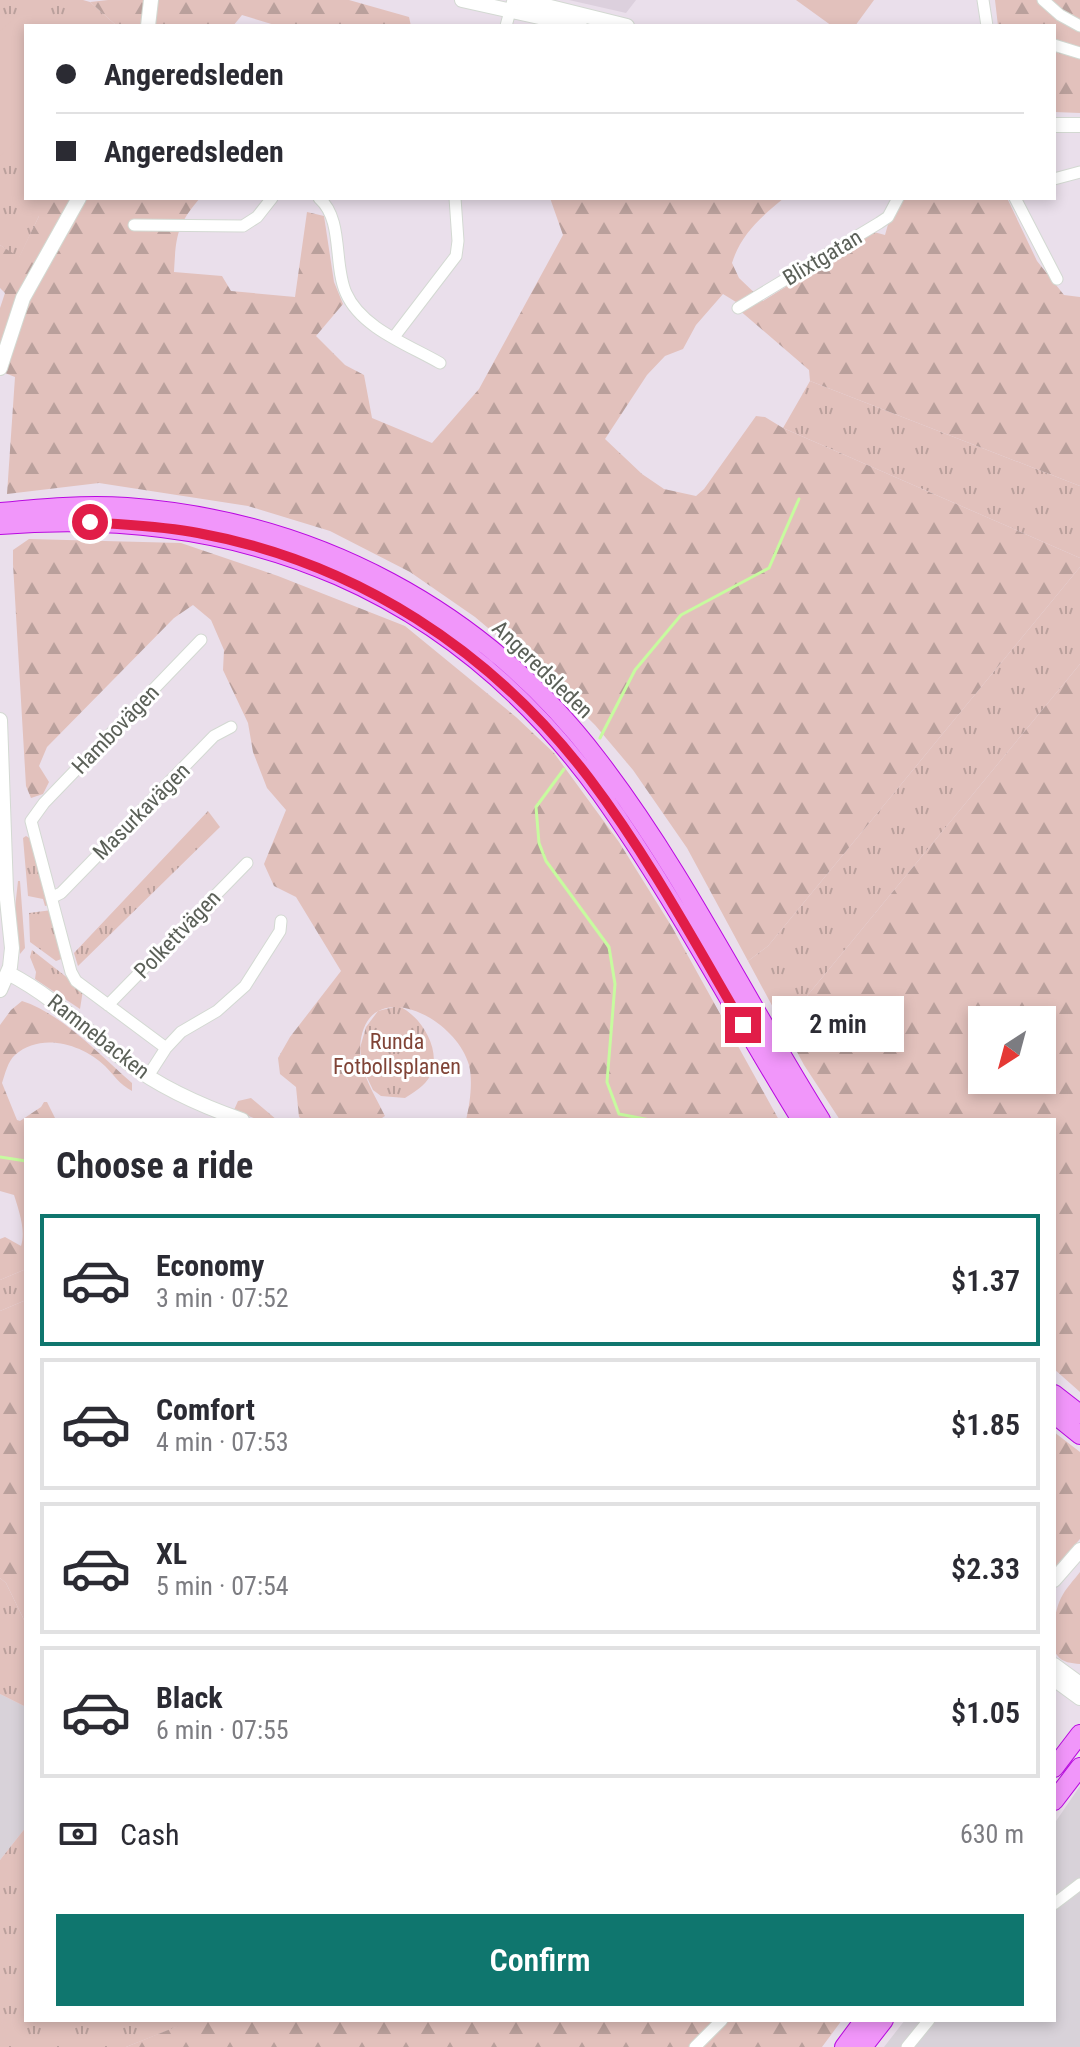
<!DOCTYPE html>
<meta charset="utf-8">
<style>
body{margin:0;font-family:"Roboto Condensed",sans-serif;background:#f2f2f3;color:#2b2b33;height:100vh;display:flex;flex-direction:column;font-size:30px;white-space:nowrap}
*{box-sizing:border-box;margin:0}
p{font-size:26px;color:#7c7c81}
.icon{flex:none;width:44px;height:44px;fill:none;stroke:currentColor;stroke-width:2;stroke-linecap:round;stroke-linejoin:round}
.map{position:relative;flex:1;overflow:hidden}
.side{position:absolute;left:24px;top:1118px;width:1032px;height:904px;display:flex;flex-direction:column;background:#fff;border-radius:0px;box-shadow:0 4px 12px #0003}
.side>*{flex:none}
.top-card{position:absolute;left:24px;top:24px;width:1032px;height:176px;border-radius:0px;box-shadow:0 4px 12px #0003;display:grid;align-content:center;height:176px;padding:0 32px;background:#fff}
.needle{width:52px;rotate:216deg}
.tools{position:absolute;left:968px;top:1006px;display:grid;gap:16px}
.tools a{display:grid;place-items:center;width:88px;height:88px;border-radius:0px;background:#fff;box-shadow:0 4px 12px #0003;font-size:40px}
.end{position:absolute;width:36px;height:36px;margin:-18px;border:10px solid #e11d48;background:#fff;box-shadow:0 0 0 4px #fff}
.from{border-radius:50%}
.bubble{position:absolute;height:56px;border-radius:0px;background:#fff;box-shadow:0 4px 12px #0003;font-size:26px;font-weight:600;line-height:56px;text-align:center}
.top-card b{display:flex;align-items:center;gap:28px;height:76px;font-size:30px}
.top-card b+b{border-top:2px solid #e1e1e2}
.top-card i{width:20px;height:20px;background:#2b2b33}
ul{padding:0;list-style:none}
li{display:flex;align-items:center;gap:24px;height:132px;margin:0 16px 12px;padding:0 16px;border:4px solid #e1e1e2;border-radius:0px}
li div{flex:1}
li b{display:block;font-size:30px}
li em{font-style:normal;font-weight:600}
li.current{border-color:#0f766e}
li>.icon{width:72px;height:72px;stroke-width:1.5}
h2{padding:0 32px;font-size:36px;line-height:96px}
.pay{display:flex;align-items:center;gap:20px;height:88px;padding:0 32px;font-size:30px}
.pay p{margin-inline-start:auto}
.primary-button{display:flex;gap:16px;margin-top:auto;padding:16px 32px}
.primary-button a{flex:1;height:92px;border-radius:0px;background:#0f766e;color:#fff;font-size:32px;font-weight:600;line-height:92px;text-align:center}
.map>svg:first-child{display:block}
</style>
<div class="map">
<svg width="1080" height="2047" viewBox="0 0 1080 2047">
<defs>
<pattern id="grass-tufts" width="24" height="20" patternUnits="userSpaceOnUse" patternTransform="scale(2)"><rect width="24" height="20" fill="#e2c1bc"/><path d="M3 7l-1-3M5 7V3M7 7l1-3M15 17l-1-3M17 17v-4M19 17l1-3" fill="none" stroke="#baa09c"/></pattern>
<pattern id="forest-firs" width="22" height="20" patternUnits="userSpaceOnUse" patternTransform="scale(2)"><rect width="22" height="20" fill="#e2c1bc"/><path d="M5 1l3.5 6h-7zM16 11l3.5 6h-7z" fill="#baa09c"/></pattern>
</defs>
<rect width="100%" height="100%" fill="#eadfeb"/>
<path fill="#d8d2d9" d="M0 1694 26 1707V1827L0 1860Z
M1080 1786V2047H884L905 2020H1054V1824Z"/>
<path fill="#dcd0dd" d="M569 0H636L626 13Z"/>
<path fill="url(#grass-tufts)" d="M0 0H83L90 2 117 26H26V198H39V216L19 258 0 245Z
M810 381 1080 486V558L783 428Z
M1080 567V664L807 996 775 1011 748 961 768 946Z
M208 811 220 827 78 966 74 953Z
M26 836 31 839 50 905 45 906 43 899 28 896 23 838Z
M18 881H20L25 948 20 954 15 908Z
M52 910 64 958 56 961 30 942 29 913Z
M32 950 83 990 80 1009 35 979 36 972 30 957Z
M398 1006C421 1015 443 1051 430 1076 425 1086 414 1092 405 1098L381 1096 373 1090 363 1069 360 1048 366 1027 378 1011Z
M251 1098 277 1120 256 1119 234 1110 238 1101Z
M26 1269V1300L0 1311V1280Z
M0 1578 6 1583 26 1624V1707L0 1694Z
M26 1827V2020H181L179 2026 126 2047H0V1860Z"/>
<path fill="url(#forest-firs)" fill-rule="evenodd" d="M108 0H349L409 17 411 26H278L242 15 233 26H117L90 2Z
M995 0H1080V113L1054 112V26H998Z
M39 198H200C176 226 176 237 174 272L222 276 231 291 295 297 307 212 324 216 334 282 343 304 316 336 345 365 364 375 372 418 432 443 479 389 563 235 550 198H784C761 217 741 234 732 263L739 278 763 301 874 232 885 235 889 221 902 198H1007L1037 261 1064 295 1080 297V486L810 381 809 370 738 309 734 305 736 302 723 294 696 325 683 349 665 356 647 375 605 439 642 474 664 489 696 496 704 489 756 416 765 417 783 428 1080 558V567L768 946 748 961 687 848 633 770 595 725 545 676 475 617 410 572 330 531 248 506 99 483 7 494 15 377 0 371V308L5 293 0 288V245L19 257 39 216Z
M29 539 181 543 278 576 405 626 516 717 554 753 619 842 672 927 779 1120H466C470 1104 473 1081 469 1065 455 1015 365 973 360 1047 359 1071 375 1095 385 1116L379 1120H303L299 1117 296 1087 280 1074 278 1058 290 1037 341 971 296 897 274 886 264 864 286 810 267 788 253 752 248 723 223 670 224 650 211 620 193 605 174 618 47 747 39 766 49 782 43 794 31 798 26 786 13 564V550Z
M1080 664V1392L1054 1369V1120H840L804 1065 775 1011 807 996ZM982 1020H1042V1080H982Z
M22 1001C61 1013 101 1056 132 1083V1091C119 1084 115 1076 105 1066 82 1044 41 1032 15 1055 8 1061 5 1074 2 1083L17 1120 20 1121 41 1107 44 1102H47L56 1120H26V1269L0 1280V1239L5 1237 21 1246C26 1230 19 1211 14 1195L0 1191V1025L11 1010Z
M26 1300V1624L6 1583 0 1578V1311Z
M1054 1432 1080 1452V1539L1054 1568Z
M1080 1572V1664C1071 1663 1063 1663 1057 1655 1048 1645 1055 1609 1061 1598 1065 1589 1074 1580 1080 1572Z
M181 2020H842L822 2047H126L178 2026Z"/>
<path fill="#e2c1bc" d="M796 0H874L855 26H832Z
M16 17 26 29V134L0 156V31Z"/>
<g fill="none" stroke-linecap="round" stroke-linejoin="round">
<path stroke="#c7fb9f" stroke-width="3" d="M600 738 635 670 681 615 769 568 799 499
M564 769 536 807 539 843 546 861 609 947 615 984 607 1082 619 1114 650 1120
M0 1157 26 1161"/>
<g stroke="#d3d9d2" stroke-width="13">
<path id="minor" d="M983 0 987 26
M1043 0 1060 15 1080 26
M506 26 513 0
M1054 45 1080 53
M1054 179 1080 172
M319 198C344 220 333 264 346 293 361 328 409 345 440 363
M1015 198 1057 279
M134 225 243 226 257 217 272 198
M738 308 879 223 888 217 898 198
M394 337 456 256 458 241 455 198
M53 897 61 893 214 736 231 727
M108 1005 247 863
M166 1048 76 981 71 972 31 821 44 803 201 640
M148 1076 166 1048 181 1032 217 1011 245 986 280 931 281 921
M1054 1904 1080 1884
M695 2047 722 2020
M907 2047 929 2020"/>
</g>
<g stroke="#d3d9d2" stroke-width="16">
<path id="tertiary" d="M462 0 580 26
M522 0 627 26
M148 26 151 0
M1054 125H1080
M0 368 23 298 79 198
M0 720 6 890 12 948 10 967 0 990
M8 973C56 998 85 1030 127 1062 161 1088 202 1106 242 1120
M1054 1580 1080 1550
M1054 1665 1080 1684
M1054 1679 1080 1698"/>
</g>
<g stroke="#b909e1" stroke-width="20">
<path id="trunk" d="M0 512C42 508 85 504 127 507 315 521 483 609 598 760 684 872 746 1001 821 1120
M0 525C247 506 454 590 601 794 675 898 734 1012 801 1120
M1054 1394 1080 1414
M1054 1414 1080 1435
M1054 1768 1080 1734
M1054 1801 1080 1767
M844 2047 864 2020
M863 2047 884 2020"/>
</g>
<use href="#minor" stroke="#fff" stroke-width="11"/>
<use href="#tertiary" stroke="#fff" stroke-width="14"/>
<use href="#trunk" stroke="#f196fa" stroke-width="18"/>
</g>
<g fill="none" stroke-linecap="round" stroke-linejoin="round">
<path stroke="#e11d48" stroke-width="10" d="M90 522C126 525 163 526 198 533 356 562 492 651 589 778 648 856 694 941 743 1025"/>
</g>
<g text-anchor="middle" stroke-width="6" stroke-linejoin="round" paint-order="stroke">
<g font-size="22" fill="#5b6058" stroke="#fff">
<text transform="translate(822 257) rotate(-31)" y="8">Blixtgatan</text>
<text transform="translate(543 669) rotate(44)" y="8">Angeredsleden</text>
<text transform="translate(115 729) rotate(-46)" y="8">Hambovägen</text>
<text transform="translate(141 811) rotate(-45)" y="8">Masurkavägen</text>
<text transform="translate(177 934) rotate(-46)" y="8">Polkettvägen</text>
<text transform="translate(99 1036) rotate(38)" y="8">Ramnebacken</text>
</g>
<g font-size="22" fill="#804437" stroke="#fff">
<text x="397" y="1049">Runda<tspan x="397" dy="25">Fotbollsplanen</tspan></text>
</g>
</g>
</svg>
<div class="tools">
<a><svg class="needle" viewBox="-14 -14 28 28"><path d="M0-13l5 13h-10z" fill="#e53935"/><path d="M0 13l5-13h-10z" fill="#7c7c81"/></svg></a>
</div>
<i class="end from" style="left:90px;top:522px"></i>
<i class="end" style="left:743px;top:1025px"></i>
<div class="bubble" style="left:772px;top:996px;width:132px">2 min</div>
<div class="top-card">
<b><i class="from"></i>Angeredsleden</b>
<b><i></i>Angeredsleden</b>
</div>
<section class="side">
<h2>Choose a ride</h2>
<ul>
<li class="current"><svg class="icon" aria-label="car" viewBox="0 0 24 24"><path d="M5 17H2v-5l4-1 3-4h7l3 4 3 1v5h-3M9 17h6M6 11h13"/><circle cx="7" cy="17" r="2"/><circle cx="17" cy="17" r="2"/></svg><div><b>Economy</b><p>3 min · 07:52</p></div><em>$1.37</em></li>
<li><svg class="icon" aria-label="car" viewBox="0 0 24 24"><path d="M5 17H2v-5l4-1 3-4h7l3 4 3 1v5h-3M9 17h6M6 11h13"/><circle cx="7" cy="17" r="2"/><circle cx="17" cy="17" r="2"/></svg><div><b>Comfort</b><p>4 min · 07:53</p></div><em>$1.85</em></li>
<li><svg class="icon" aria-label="car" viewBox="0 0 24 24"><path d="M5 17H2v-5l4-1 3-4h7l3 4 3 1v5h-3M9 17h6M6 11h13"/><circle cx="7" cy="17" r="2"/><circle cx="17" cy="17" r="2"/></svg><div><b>XL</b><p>5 min · 07:54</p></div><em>$2.33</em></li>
<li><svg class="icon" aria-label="car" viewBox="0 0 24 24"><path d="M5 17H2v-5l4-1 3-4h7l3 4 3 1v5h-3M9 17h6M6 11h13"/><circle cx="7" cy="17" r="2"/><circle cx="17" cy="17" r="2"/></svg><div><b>Black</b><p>6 min · 07:55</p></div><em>$1.05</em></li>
</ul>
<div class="pay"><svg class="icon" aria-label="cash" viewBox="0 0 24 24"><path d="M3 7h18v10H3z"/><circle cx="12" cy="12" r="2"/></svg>Cash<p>630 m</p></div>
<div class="primary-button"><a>Confirm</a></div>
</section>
</div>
